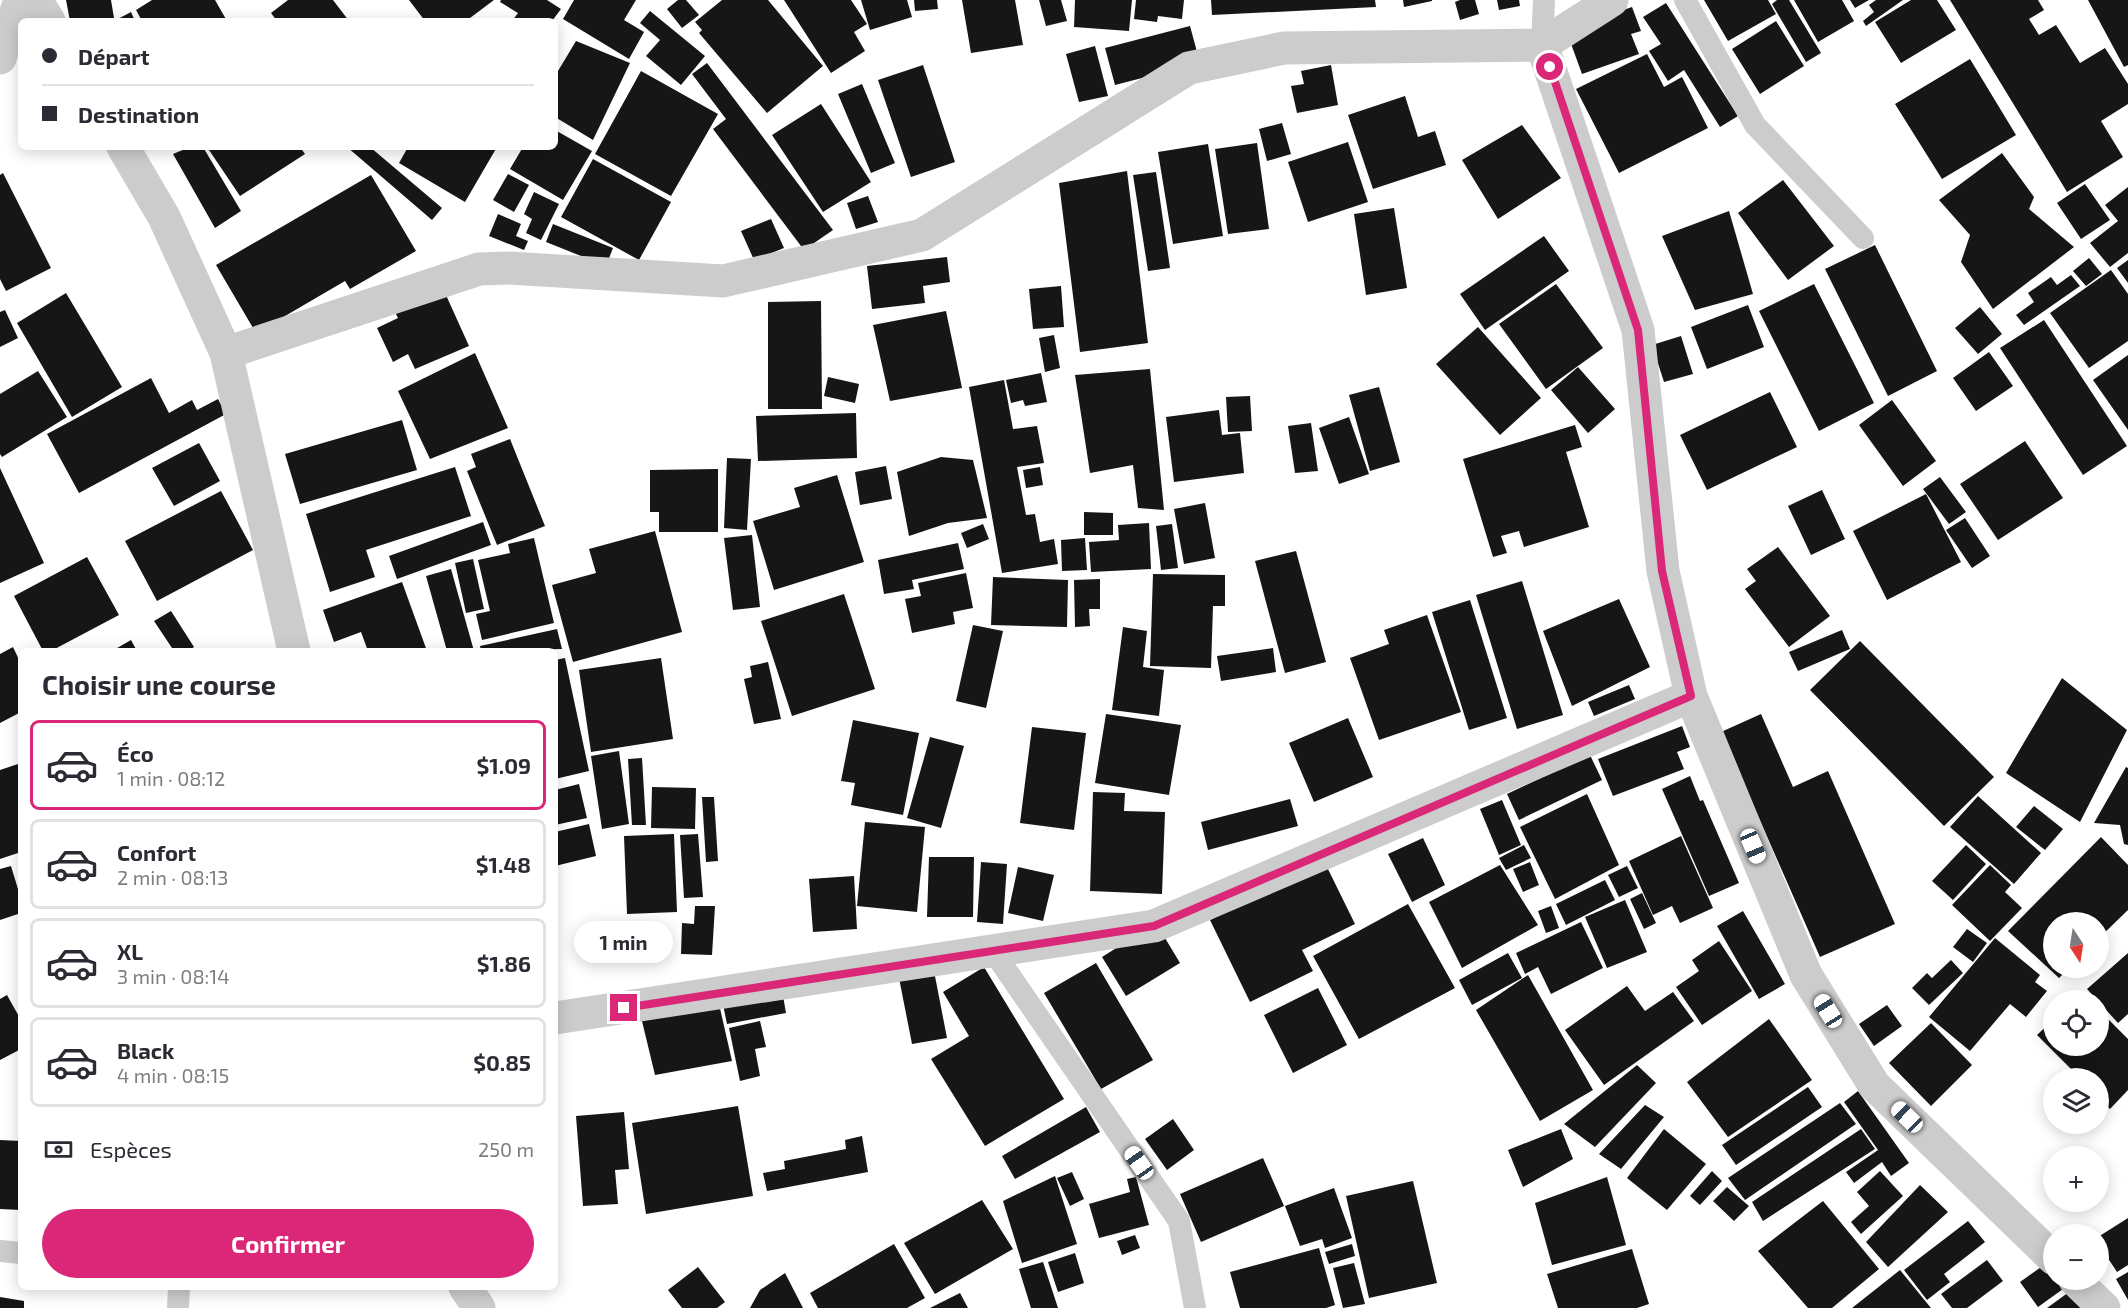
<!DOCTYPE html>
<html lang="fr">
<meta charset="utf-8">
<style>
body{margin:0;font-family:"Exo 2",sans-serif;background:#f2f2f3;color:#2b2b33;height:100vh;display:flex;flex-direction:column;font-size:22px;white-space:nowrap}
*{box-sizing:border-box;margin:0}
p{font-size:20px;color:#7c7c81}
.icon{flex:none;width:33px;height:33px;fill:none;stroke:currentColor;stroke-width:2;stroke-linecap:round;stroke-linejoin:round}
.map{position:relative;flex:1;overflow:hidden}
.side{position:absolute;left:18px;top:648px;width:540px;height:642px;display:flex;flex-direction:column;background:#fff;border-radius:9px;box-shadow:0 3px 15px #0003}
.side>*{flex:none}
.banner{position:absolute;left:18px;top:18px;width:540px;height:132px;border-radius:9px;box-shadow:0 3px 15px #0003;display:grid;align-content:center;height:132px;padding:0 24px;background:#fff}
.needle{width:39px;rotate:168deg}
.tools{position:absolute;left:2043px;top:912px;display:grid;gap:12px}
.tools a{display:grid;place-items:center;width:66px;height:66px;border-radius:50%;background:#fff;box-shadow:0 3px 15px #0003;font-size:30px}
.end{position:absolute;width:27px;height:27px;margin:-14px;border:8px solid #db2777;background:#fff;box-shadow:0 0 0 3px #fff}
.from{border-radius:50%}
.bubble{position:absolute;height:42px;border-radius:21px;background:#fff;box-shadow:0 3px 15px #0003;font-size:20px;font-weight:700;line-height:42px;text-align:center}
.car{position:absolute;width:18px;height:36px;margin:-18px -9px;border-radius:8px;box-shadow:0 0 4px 2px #0007;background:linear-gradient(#fff 24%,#345 0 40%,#fff 0 76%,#345 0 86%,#fff 0)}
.banner b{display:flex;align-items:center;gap:21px;height:57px;font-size:22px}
.banner b+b{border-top:2px solid #e1e1e2}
.banner i{width:15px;height:15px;background:#2b2b33}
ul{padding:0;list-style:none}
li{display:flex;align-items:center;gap:18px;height:90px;margin:0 12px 9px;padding:0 12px;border:3px solid #e1e1e2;border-radius:9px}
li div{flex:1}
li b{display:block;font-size:22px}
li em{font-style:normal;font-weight:700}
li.on{border-color:#db2777}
li>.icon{width:54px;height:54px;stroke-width:1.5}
h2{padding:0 24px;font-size:27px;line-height:72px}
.pay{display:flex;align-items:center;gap:15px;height:66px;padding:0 24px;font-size:22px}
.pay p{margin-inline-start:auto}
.cta{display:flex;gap:12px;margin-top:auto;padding:12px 24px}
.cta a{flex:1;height:69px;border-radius:36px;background:#db2777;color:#fff;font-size:24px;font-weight:700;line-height:69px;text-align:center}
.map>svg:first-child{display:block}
</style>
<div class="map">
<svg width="2128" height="1308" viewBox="0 0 2128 1308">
<rect width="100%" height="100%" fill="#fff"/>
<path fill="#161616" d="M66 0H111L114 18 99 21H70Z
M152 0H215L227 21H142L136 10Z
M288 0H333L349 21H277L271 13Z
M409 0H494L466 21H425Z
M501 0H547L561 9 552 21H512L518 13 500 2Z
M574 0H636L624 20 644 32 629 59 563 19Z
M678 0H686L699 15 682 28 667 9Z
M722 0H768L823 66 767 113 699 33 702 30 695 22Z
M784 0H851L867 24 854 32 865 51 831 73Z
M861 0H907L912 17 870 30Z
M914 0H937L938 9 915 11Z
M962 0H1015L1023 45 971 53Z
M1039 0H1061L1067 21 1046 26Z
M1075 0H1132L1129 31 1074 27Z
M1136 0H1184L1182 19 1158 16 1157 22 1134 19Z
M1211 0H1375L1376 7 1212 15Z
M1403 0H1432V1L1404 7Z
M1460 0H1475L1479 14 1460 20 1455 2Z
M1497 0H1519L1520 6 1499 10Z
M1704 0H1768L1776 14 1728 41Z
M1777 0H1789L1821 53 1806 62 1772 4Z
M1794 0H1842L1854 21 1818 42Z
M1850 0H1869L1855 8Z
M1876 0H1903L1866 26 1863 21 1874 12 1869 5Z
M1911 0H1937L1956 30 1901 63 1875 22Z
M1950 0H2038L2044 10 2029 19 2039 35 2056 25 2080 63 2105 48 2128 84V104L2101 121 2123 157 2067 192Z
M2088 0H2128V65L2124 67Z
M1666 3 1738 116 1720 127 1684 70 1668 81 1649 51 1661 44 1643 17Z
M1632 7 1641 31 1631 34 1639 54 1582 74 1566 30Z
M650 11 705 56 681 85 646 56 660 40 640 23Z
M131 12 135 21H114Z
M1776 21 1804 66 1760 94 1732 49Z
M1190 26 1200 63 1115 85 1105 48Z
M576 41 630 63 593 140 555 117V76Z
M1095 46 1108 96 1079 102 1066 54Z
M1647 54 1664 87 1682 77 1708 128 1619 173 1576 89Z
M1970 59 2016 135 1942 179 1895 104Z
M707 63 833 230 804 250 713 129 726 119 692 74Z
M923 65 955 162 911 177 878 80Z
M1331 65 1338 105 1297 113 1291 86 1304 84 1301 71Z
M641 71 718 114 671 196 595 154Z
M862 84 895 163 871 173 838 94Z
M1405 96 1418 137 1435 131 1446 165 1373 189 1348 115Z
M821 104 871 182 823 212 772 135Z
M1282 123 1291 154 1267 161 1259 129Z
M1522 125 1561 178 1498 219 1462 160Z
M555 130 592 151 563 200 510 169 523 147H555Z
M1348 142 1368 202 1308 222 1288 162Z
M1257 143 1269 229 1228 234 1215 149Z
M1208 144 1223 236 1173 244 1158 152Z
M190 147H203L241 211 215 228 173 154Z
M213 147H300L305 154 240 196 209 150Z
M347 147H370L442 208 432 220Z
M408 147H497L465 202 399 163Z
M2002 153 2034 197 2029 209 2074 247 1993 309 1961 262 1970 235 1939 200Z
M593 159 671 202 639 260 561 217Z
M1127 171 1148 343 1080 352 1059 183Z
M1156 172 1170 268 1148 271 1133 175Z
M3 173 51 268 6 291 0 279V175Z
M508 174 529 185 514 212 493 200Z
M371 175 416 251 350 289 345 281 256 333 216 265Z
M1783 180 1834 246 1788 280 1738 213Z
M2085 184 2110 220 2081 239 2057 203Z
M2128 187V253L2110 267 2090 243 2118 221 2105 205Z
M534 192 559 204 541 240 526 233 532 219 524 214Z
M868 196 878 222 856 229 847 203Z
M1394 208 1407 288 1366 295 1354 214Z
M1729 211 1753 294 1695 310 1662 236Z
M498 214 521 224 516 236 528 241 524 250 489 236Z
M771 219 784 248 754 260 741 231Z
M553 224 613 248 606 266 546 242Z
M1544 236 1569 271 1485 330 1460 294Z
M1875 245 1937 371 1888 396 1825 269Z
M947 257 950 282 923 286 925 303 872 309 867 266Z
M2089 258 2102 274 2086 286 2073 271Z
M2128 260V283L2117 268Z
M2111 270 2128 294V341L2089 368 2050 313Z
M2071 275 2080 286 2024 325 2016 315 2034 302 2028 293 2051 277 2057 285Z
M441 284 469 346 415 369 408 354 393 362 377 328 398 318 392 306Z
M1556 284 1603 348 1546 389 1499 324Z
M1814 284 1874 403 1819 431 1759 311Z
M1061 286 1064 327 1033 329 1029 289Z
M66 293 122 387 72 417 17 323Z
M821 301 822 409H768V302Z
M1748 305 1764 347 1707 369 1691 327Z
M1980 307 2002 334 1978 354 1955 328Z
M5 310 18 338 0 347V312Z
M946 311 962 388 890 401 873 325Z
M2044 320 2127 446 2083 475 2000 348Z
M1478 327 1541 398 1500 435 1436 364Z
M1054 335 1060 368 1045 372 1039 338Z
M1681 336 1693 374 1664 382 1652 345Z
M1989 352 2013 386 1976 411 1953 378Z
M475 353 508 428 430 459 398 391Z
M2128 355V430L2093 380Z
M1578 367 1615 409 1588 433 1551 390Z
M1150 369 1164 510 1138 508 1133 465 1090 473 1075 375Z
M38 371 67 417 2 457 0 454V394Z
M1041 373 1047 402 1025 406 1023 400 1011 403 1006 380Z
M828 377 859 384 855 403 824 396Z
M151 378 169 413 192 400 197 410 218 399 226 414 79 493 47 434Z
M1004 380 1013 429 1037 426 1044 463 1017 467 1026 515 1035 514 1040 542 1054 539 1058 564 1002 573 969 387Z
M1379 387 1400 462 1370 471 1349 395Z
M1770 392 1797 447 1707 490 1680 435Z
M1250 396 1252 431 1228 432 1226 397Z
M1892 400 1936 461 1903 486 1859 425Z
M1219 410 1222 435 1240 433 1244 473 1174 482 1166 417Z
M856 413 857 458 758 461 756 416Z
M1349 417 1369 474 1339 484 1319 428Z
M402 420 417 470 300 504 285 454Z
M1311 423 1318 471 1295 473 1288 426Z
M1575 425 1582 447 1566 452 1589 527 1524 547 1519 531 1501 536 1507 553 1493 557 1463 459Z
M510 439 545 526 497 545 467 471 476 467 471 454Z
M2025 441 2063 498 1998 540 1960 484Z
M199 443 220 481 174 506 152 468Z
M941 457 973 460 987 518 948 523 909 536 897 472Z
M727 458 751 459 747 530 724 528Z
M886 466 892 499 860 505 855 472Z
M455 467 471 516 366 550 375 577 330 592 306 514Z
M1040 467 1043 485 1026 488 1023 470Z
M0 468 44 563 0 583Z
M718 469V532H659V512H650V470Z
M837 475 864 562 774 590 753 521 800 507 794 488Z
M1940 477 1966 512 1949 524 1923 489Z
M1822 490 1845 539 1811 555 1788 506Z
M221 491 253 550 157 601 125 541Z
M1926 494 1961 562 1887 600 1853 531Z
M1205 503 1215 558 1184 564 1174 509Z
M1084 512 1113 513V535H1084Z
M1965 518 1990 556 1972 568 1946 530Z
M483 522 491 545 397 579 389 556Z
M1149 523 1151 569 1091 572 1089 542 1119 540 1118 525Z
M983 524 989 539 967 548 961 533Z
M1172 524 1178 568 1161 570 1156 526Z
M655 531 682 632 573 662 552 585 596 573 589 549Z
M752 535 760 607 733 610 724 538Z
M534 538 554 623 482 640 476 614 490 611 478 560 510 553 508 544Z
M1085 538 1087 570 1062 571 1061 540Z
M958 543 964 569 912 580 914 589 884 594 878 560Z
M1778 547 1830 616 1789 647 1745 589 1756 581 1747 569Z
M1296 551 1326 662 1285 673 1255 561Z
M87 557 119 615 51 651H43L14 596Z
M473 559 484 609 466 613 455 563Z
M451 569 474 651H447L426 576Z
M966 573 973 608 953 612 955 624 912 633 905 599 921 596 918 583Z
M1153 574 1225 575V606H1213L1211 668 1150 666Z
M993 577 1068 580 1067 627 991 625Z
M1100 579V609H1089L1090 626 1075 627 1074 580Z
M1522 581 1563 715 1517 729 1476 595Z
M402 582 427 651H368L361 632 334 642 323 610Z
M844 594 875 689 792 716 761 621Z
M1619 599 1650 667 1572 706 1543 631Z
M1470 600 1507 718 1469 730 1432 612Z
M171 611 194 647 188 651H174L154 621Z
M1427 615 1461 712 1379 740 1350 658 1389 644 1384 630Z
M973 625 1003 631 986 708 956 701Z
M1123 627 1147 631 1143 667 1164 670 1159 716 1112 710Z
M557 629 562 649 481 651 480 646Z
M1842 630 1850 649 1798 671 1789 652Z
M131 640 137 651H112Z
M1860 641 1994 777 1944 826 1810 690Z
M13 647 21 664V712L0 723V654Z
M1273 648 1276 672 1221 681 1217 656Z
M565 658 589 771 555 779V660Z
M661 658 673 739 591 752 579 670Z
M768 662 781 719 754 724 744 679 752 677 750 666Z
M2062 678 2127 730 2080 822 2006 773Z
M1629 685 1635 699 1594 716 1588 702Z
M1106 714 1181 725 1169 795 1095 783Z
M1761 714 1793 787 1828 771 1895 924 1820 957 1721 732Z
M1348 718 1373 777 1314 802 1289 743Z
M853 720 919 733 903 815 851 805 855 783 841 781Z
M1682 726 1690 747 1677 752 1684 769 1613 796 1598 759Z
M1032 727 1086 733 1074 830 1020 823Z
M930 737 964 746 941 828 907 818Z
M619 751 629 824 602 829 591 756Z
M1590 755 1602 780 1519 820 1507 794Z
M642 758 646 825H632L628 759Z
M21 763V852L0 859V770Z
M2126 767 2128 768V845L2124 844 2120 825 2094 823Z
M1690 776 1700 801 1703 800 1739 883 1709 896 1662 789Z
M579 784 587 818 555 825V790Z
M652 787 696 788 695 829 651 828Z
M1093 792 1125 793 1124 811 1165 812 1162 894 1090 891Z
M1587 794 1619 865 1555 899 1520 827Z
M1978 796 2041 853 2014 884 1950 827Z
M702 797H714L718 861 706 862Z
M1290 799 1298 826 1208 850 1201 822Z
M1502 800 1521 845 1499 855 1480 809Z
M2034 806 2063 829 2045 850 2016 827Z
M865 822 925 827 917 912 857 906Z
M589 824 596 856 555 866V832Z
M674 834 677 912 627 914 624 836Z
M698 834 703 897 684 898 680 835Z
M1681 836 1713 908 1680 923 1672 906 1653 915 1629 861Z
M2101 837 2128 865V910L2098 939V922H2054V968H2069L2059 978 2008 931Z
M1423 838 1445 885 1412 902 1388 854Z
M1524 845 1531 858 1506 870 1499 858Z
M1966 845 1986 864 1953 900 1932 881Z
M929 857H974L973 917H927Z
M981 862 1007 864 1003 924 977 922Z
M1530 862 1539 885 1523 892 1513 869Z
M1325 863 1355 924 1302 950 1313 971 1250 1002 1210 920Z
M1500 865 1538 925 1462 968 1429 902Z
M1990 865 2011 885 2005 892 2022 908 1990 941 1952 905Z
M11 866 21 899V913L0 920V869Z
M1627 866 1638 888 1619 897 1608 875Z
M1018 867 1054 875 1043 921 1008 913Z
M854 876 857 929 813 932 809 879Z
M1605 880 1615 900 1566 925 1556 904Z
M1642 893 1656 923 1644 929 1630 899Z
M1625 900 1647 952 1607 968 1585 917Z
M1408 904 1455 988 1359 1039 1313 956Z
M695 906H715L712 955 681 954 682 923 694 924Z
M1551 906 1559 928 1546 933 1538 911Z
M1743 911 1785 984 1759 999 1717 926Z
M1581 922 1603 968 1551 994 1538 967 1525 974 1516 953Z
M1156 923 1180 963 1126 996 1102 957Z
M1967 929 1987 943 1973 962 1953 947Z
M1995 938 2040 975 2035 982 2047 991 2026 1017 2010 1004 1970 1051 1929 1017Z
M1719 941 1752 991 1702 1025 1676 987 1699 971 1692 960Z
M1508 953 1522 978 1472 1005 1459 980Z
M2128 953V1014L2118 1023 2087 989Z
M1951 960 1963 973 1929 1005 1912 988 1927 973 1932 978Z
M1096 963 1153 1060 1101 1089 1044 993Z
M984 967 1064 1099 985 1146 931 1059 969 1036 943 992Z
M934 971 947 1038 912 1044 899 978Z
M1528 975 1593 1090 1540 1121 1476 1010Z
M1627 986 1645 1011 1673 992 1694 1021 1604 1085 1565 1030Z
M1318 988 1347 1045 1293 1073 1264 1015Z
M782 990 786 1013 727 1024 722 1000Z
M2082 992 2090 1000H2073Z
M7 995 21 1020V1049L0 1060V999Z
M719 1004 732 1061 655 1075 641 1017Z
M1887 1005 1902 1026 1874 1046 1859 1024Z
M2098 1009 2128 1039V1090L2110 1109 2098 1097V1078H2080L2037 1035 2054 1019V1046H2098Z
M1769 1019 1812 1080 1728 1137 1687 1082Z
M760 1021 766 1047 755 1049 760 1076 740 1081 729 1028Z
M1931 1023 1972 1065 1931 1106 1889 1063Z
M1637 1065 1656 1083 1595 1147 1564 1124Z
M1808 1087 1822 1107 1736 1165 1722 1145Z
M1858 1091 1909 1163 1891 1176 1882 1162 1854 1183 1846 1172 1878 1150 1844 1102Z
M1840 1103 1856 1124 1745 1200 1728 1178Z
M1645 1105 1664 1117 1621 1169 1599 1154Z
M738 1106 753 1196 646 1214 632 1123Z
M1086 1107 1100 1132 1015 1179 1002 1156Z
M624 1112 629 1169 615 1170 618 1204 583 1206 576 1116Z
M1173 1119 1194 1150 1167 1170 1145 1139Z
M1561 1129 1573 1159 1523 1187 1508 1150Z
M1664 1129 1706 1164 1667 1210 1627 1178Z
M1861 1129 1875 1149 1763 1221 1752 1202Z
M862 1136 868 1172 767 1191 763 1173 785 1169 784 1161 846 1149 845 1140Z
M0 1140 21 1141V1210L0 1209Z
M1263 1158 1284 1206 1201 1242 1180 1194Z
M1712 1171 1722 1181 1700 1205 1690 1196Z
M1880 1171 1903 1196 1861 1234 1851 1222 1869 1206 1857 1192Z
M1072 1172 1084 1199 1070 1206 1057 1178Z
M1055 1176 1077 1244 1022 1263 1003 1201Z
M1136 1177 1149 1225 1099 1238 1089 1204 1130 1192 1127 1179Z
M1607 1177 1626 1245 1552 1265 1535 1203Z
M1413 1181 1437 1283 1369 1298 1346 1196Z
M1920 1185 1948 1212 1888 1267 1866 1242Z
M1727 1187 1749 1206 1734 1221 1713 1201Z
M1334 1188 1352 1238 1325 1248 1322 1239 1300 1246 1285 1206Z
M982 1200 1013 1249 935 1294 904 1243Z
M1823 1201 1879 1269 1832 1308H1808L1758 1251Z
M2128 1218V1265L2117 1272 2098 1243V1237Z
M1968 1221 1985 1242 1944 1274 1950 1282 1927 1300 1904 1270Z
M1135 1235 1140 1248 1122 1255 1117 1241Z
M894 1244 925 1298 907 1308H818L810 1293Z
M1352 1244 1355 1256 1329 1264 1325 1252Z
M1319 1248 1335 1305 1326 1308H1240L1230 1272Z
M1632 1249 1649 1304 1637 1308H1558L1547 1274Z
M1075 1253 1084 1283 1058 1292 1048 1262Z
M1987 1260 2003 1281 1967 1308H1952L1941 1294Z
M1043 1262 1058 1308H1031L1019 1269Z
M1354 1263 1365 1304 1343 1308 1333 1268Z
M2044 1265 2054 1280 2063 1289 2038 1307 2020 1282Z
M698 1267 725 1302 717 1308H682L668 1290Z
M1900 1270 1931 1308H1852Z
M2128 1272V1300L2116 1279Z
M785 1273 803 1308H750L760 1290Z
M2069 1292 2081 1308H2047Z
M960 1293 968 1308H930Z
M0 1297 24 1301V1308H0Z"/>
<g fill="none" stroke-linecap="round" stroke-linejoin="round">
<path stroke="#ccc" stroke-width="22" d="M1685 0 1755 125 1863 238
M1542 45 1544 0
M993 951 1179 1221 1195 1308
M0 1251 21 1253
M178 1308 179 1287"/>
<path stroke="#ccc" stroke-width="33" d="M36 0 49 21
M1542 45 1638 330 1663 571 1691 696 1806 975 1874 1085 2054 1259
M0 58 20 0
M123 147 164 217 226 353 294 651
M226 353 479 269 509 268 723 281 922 235 1189 68 1284 48 1542 45 1612 0
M555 1018 1154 926 1691 696
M2075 1280 2104 1308
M465 1287 479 1308"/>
</g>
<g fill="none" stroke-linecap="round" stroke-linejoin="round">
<path stroke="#db2777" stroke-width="8" d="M624 1008 1154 926 1691 696 1662 571 1638 330 1550 67"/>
</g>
</svg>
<div class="tools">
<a><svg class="needle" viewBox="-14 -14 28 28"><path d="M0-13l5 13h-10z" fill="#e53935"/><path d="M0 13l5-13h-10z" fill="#7c7c81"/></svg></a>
<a><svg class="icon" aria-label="locate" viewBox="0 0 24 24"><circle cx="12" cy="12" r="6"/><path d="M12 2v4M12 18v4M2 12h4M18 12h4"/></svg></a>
<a><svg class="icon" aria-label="layers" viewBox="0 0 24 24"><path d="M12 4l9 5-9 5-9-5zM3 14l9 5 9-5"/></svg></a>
<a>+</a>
<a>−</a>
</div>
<i class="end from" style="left:1550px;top:67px"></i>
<i class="end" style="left:624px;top:1008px"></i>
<div class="bubble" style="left:574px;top:921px;width:99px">1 min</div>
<i class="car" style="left:1753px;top:846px;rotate:157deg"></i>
<i class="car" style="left:1828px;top:1011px;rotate:328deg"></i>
<i class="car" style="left:1907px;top:1117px;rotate:314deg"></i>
<i class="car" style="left:1139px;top:1163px;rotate:325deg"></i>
<div class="banner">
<b><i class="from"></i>Départ</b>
<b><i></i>Destination</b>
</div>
<section class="side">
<h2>Choisir une course</h2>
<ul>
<li class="on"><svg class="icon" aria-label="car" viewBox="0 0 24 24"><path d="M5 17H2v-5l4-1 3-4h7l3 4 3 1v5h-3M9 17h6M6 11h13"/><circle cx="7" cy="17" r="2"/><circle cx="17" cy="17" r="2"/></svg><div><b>Éco</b><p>1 min · 08:12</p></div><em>$1.09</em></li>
<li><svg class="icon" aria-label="car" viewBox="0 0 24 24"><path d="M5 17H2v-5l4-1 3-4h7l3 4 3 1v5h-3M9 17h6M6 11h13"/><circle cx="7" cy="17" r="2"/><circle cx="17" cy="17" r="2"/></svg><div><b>Confort</b><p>2 min · 08:13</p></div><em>$1.48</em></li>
<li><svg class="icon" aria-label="car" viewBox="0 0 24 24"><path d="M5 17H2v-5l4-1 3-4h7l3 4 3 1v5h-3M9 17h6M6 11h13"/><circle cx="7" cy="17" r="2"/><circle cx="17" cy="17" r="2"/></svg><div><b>XL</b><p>3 min · 08:14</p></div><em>$1.86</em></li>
<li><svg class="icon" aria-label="car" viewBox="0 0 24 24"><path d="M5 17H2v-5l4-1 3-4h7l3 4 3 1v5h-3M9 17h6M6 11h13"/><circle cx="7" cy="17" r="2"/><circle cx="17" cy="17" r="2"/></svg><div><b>Black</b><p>4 min · 08:15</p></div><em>$0.85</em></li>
</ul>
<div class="pay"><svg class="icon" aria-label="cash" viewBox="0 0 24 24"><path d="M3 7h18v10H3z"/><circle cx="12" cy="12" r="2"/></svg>Espèces<p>250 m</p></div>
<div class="cta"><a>Confirmer</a></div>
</section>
</div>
